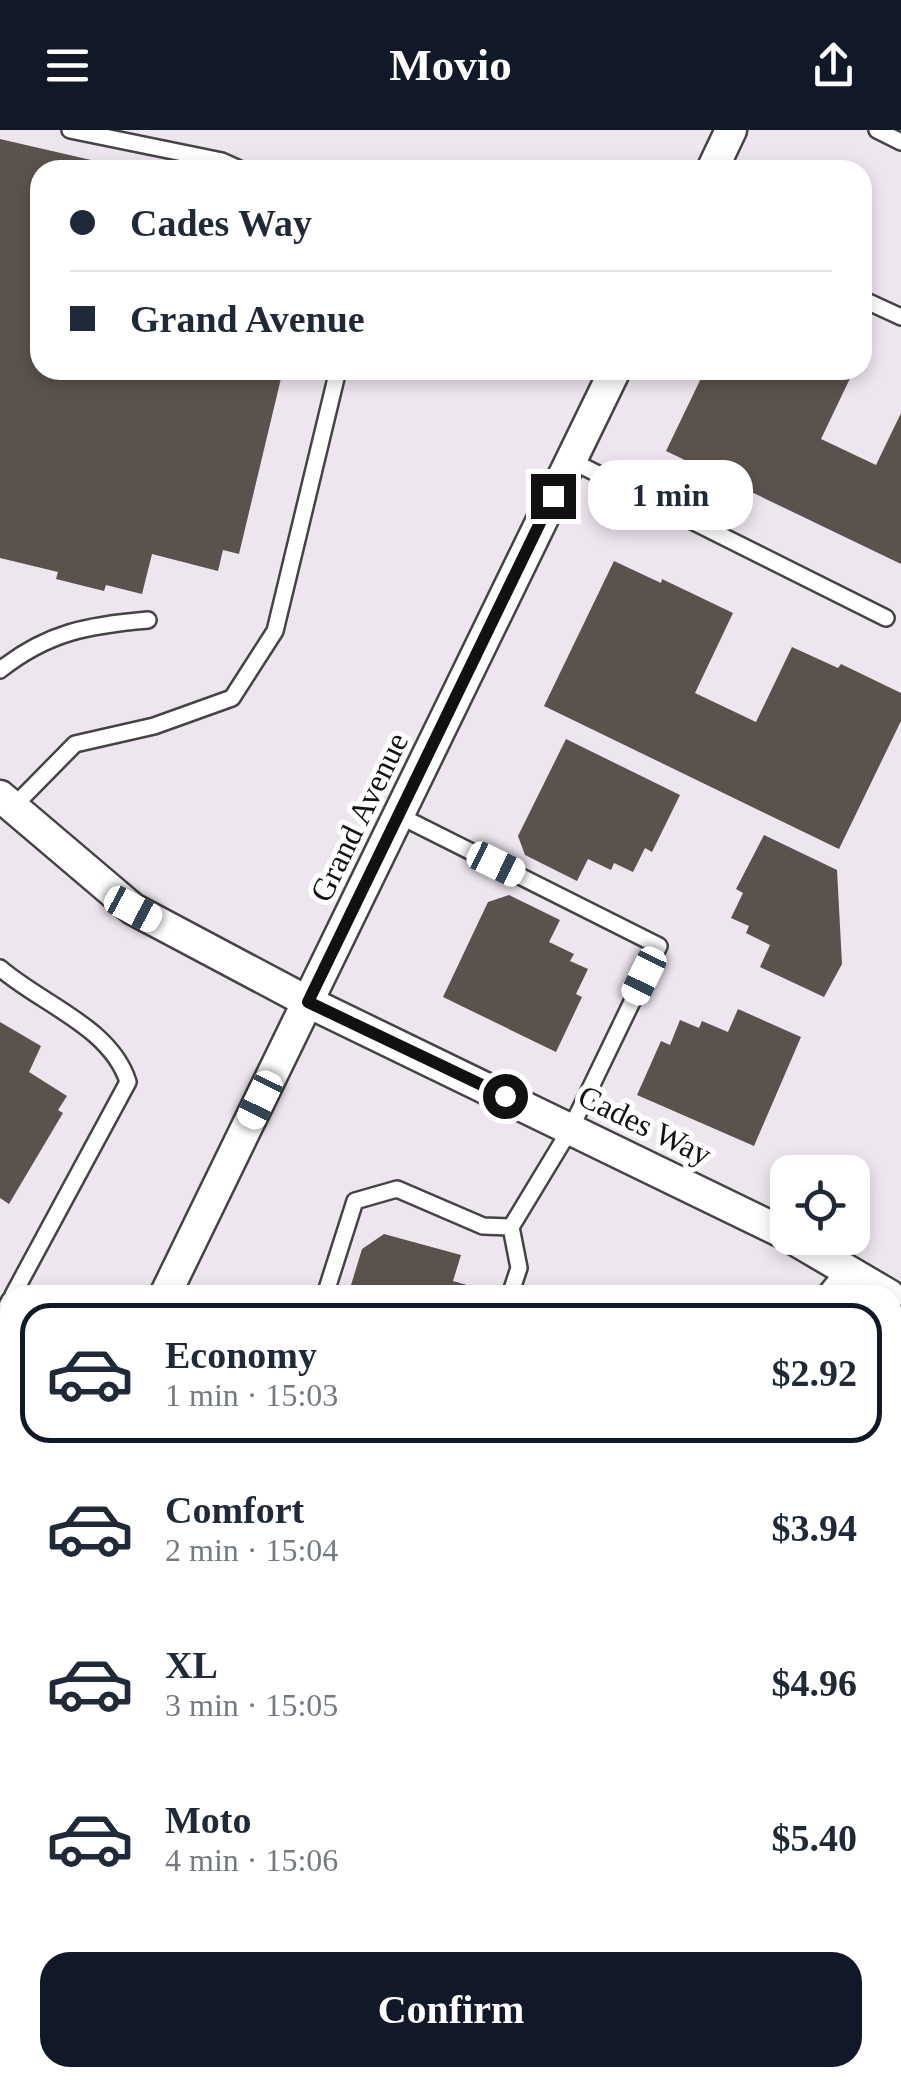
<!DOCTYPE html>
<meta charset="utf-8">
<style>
body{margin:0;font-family:"Times New Roman",serif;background:#f2f2f3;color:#1f2937;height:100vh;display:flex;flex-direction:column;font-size:38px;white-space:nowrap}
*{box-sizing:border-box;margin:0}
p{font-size:32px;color:#747a83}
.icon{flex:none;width:55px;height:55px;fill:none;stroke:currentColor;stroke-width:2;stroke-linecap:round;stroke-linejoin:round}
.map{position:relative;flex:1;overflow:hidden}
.side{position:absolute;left:0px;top:1155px;width:902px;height:802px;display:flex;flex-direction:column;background:#fff;border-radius:30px 30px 0 0;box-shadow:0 5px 15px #0003}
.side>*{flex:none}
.guide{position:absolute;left:30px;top:30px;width:842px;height:220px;border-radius:30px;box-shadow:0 5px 15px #0003;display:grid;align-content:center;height:220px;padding:0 40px;background:#fff}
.buttons{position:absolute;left:770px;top:1025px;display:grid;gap:20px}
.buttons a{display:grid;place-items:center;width:100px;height:100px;border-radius:20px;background:#fff;box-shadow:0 5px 15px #0003;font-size:50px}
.end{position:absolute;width:45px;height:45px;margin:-22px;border:12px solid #111;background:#fff;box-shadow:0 0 0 5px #fff}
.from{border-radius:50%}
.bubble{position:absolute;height:70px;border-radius:30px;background:#fff;box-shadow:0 5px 15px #0003;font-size:32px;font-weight:700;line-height:70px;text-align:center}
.car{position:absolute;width:30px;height:60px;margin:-30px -15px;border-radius:12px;box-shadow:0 0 8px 2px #0007;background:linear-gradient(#fff 24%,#345 0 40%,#fff 0 76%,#345 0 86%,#fff 0)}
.guide b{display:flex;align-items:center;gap:35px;height:95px;font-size:38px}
.guide b+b{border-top:2px solid #e0e1e3}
.guide i{width:25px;height:25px;background:#1f2937}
ul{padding:18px 0 0;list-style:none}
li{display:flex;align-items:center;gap:30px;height:140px;margin:0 20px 15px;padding:0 20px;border:5px solid transparent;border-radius:30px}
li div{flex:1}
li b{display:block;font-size:38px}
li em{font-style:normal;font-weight:700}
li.selected{border-color:#111827}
li>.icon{width:90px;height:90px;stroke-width:1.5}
.action{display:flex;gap:20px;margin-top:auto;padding:20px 40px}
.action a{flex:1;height:115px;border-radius:30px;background:#111827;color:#fff;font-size:40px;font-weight:700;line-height:115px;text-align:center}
header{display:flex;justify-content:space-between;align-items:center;height:130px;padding:0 40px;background:#111827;color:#fff;font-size:45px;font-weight:700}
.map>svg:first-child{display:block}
</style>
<header><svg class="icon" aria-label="menu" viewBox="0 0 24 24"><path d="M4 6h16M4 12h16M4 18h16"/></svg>Movio<svg class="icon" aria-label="share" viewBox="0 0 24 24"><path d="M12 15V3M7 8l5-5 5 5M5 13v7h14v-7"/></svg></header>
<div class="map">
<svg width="901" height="1956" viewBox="0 0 901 1956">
<rect width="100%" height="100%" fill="#fffdf5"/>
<path fill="#eee6ef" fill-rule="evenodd" d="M0 0H901V1956H0ZM40 40H862V240H40ZM788 1042H852V1108H788ZM10 1165H892V1948H10Z"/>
<path fill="#5a524d" d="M0 9 91 30 88 40H40V240H283L239 424 223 420 218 441 152 424 142 464 106 455 104 461 56 449 58 442 0 428Z
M705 240H854L821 309 876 335 901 283V434L666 321Z
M614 431 661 453 662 449 733 483 695 563 756 592 792 517 838 538 841 534 901 563V591L839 719 544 576Z
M566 609 680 665 652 722 645 718 633 742 614 733 611 740 588 729 577 751 525 725 518 706Z
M764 705 837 740 842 834 824 867 760 837 770 815 746 803 749 796 731 788 743 763 736 759Z
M509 765 560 790 549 812 574 824 570 831 588 839 576 864 582 867 556 922 443 867 488 772Z
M738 879 801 907 754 1016 637 965 661 911 670 915 680 890 699 898 702 891 728 902Z
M0 892 41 916 29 942 67 966 58 980 63 983 9 1074 0 1068Z
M384 1104 461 1125 453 1151 467 1155 464 1165H348L362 1119Z
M901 1438V1601L892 1590V1445Z
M899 1710 901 1847 892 1849V1712Z
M892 1903 901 1912V1956H814V1948H892Z
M346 1948H450L449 1956H345Z"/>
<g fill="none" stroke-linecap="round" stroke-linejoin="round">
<g stroke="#444" stroke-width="20">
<path id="lane" d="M70 0 222 31 242 40
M877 0 901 12
M862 169 901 187
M570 330 886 488
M0 540C48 502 89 495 148 490
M13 677 75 614 154 596 232 568 275 501 338 240
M398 685 659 816 571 998 511 1097 519 1138 510 1165
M0 838C41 874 111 897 128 952L13 1165
M325 1165 355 1071 397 1059 483 1096 511 1097
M824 1165 845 1139
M0 1189 10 1170
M892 1665 901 1661
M892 1877 901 1874
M504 1948 508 1956
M796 1948 799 1956
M7 1956 16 1948
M148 1956 149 1948
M267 1956 268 1948
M477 1956 478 1948"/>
</g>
<g stroke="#444" stroke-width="35">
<path id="street" d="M712 40 731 0
M0 666 133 779 308 872 788 1105
M792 1108 889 1165
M165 1165 615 240
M0 1504 10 1484"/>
</g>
<use href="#lane" stroke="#fff" stroke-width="15"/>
<use href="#street" stroke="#fff" stroke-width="30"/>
</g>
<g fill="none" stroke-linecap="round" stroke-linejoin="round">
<path stroke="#111" stroke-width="12" d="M505 966 308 872 553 366"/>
</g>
<g text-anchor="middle" stroke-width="10" stroke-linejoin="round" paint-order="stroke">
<g font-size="32" fill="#111" stroke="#fff">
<text transform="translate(359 687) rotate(-64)" y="11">Grand Avenue</text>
<text transform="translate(645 995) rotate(26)" y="11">Cades Way</text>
</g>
</g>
</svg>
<div class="buttons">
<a><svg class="icon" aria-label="locate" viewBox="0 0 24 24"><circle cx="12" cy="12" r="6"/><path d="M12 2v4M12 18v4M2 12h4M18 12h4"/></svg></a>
</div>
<i class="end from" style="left:505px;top:966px"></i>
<i class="end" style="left:553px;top:366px"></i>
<div class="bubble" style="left:588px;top:330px;width:165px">1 min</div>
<i class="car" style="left:496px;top:734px;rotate:116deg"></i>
<i class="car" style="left:133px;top:779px;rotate:118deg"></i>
<i class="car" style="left:644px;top:846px;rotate:206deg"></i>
<i class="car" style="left:260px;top:970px;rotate:206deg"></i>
<div class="guide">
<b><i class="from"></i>Cades Way</b>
<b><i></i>Grand Avenue</b>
</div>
<section class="side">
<ul>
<li class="selected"><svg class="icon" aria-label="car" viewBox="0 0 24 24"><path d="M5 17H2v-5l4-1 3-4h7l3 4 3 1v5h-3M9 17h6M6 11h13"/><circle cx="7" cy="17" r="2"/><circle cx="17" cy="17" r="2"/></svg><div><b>Economy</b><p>1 min · 15:03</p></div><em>$2.92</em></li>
<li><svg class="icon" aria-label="car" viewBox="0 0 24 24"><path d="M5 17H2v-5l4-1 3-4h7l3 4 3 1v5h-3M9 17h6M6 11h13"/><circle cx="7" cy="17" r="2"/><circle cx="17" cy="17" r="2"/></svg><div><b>Comfort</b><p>2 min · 15:04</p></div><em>$3.94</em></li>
<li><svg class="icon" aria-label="car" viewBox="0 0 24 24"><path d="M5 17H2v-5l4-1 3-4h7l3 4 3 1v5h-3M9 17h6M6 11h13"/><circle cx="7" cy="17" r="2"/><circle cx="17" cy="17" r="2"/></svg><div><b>XL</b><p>3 min · 15:05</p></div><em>$4.96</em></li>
<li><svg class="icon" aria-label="car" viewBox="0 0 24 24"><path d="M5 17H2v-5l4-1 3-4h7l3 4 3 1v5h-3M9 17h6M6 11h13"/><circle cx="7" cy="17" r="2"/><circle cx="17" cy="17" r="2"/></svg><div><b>Moto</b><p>4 min · 15:06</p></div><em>$5.40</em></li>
</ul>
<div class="action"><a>Confirm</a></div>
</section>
</div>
